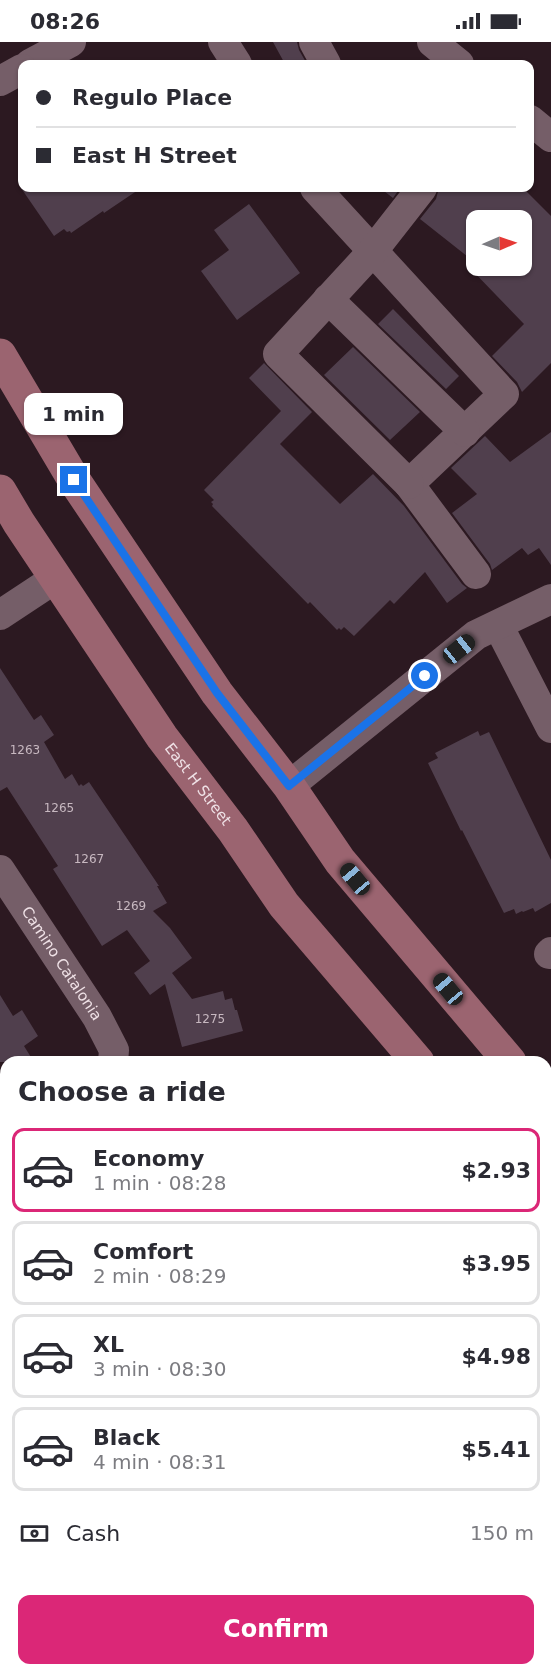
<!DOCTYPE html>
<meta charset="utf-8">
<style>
body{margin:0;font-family:"DejaVu Sans",sans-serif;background:#f2f2f3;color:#2b2b33;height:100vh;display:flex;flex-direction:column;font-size:22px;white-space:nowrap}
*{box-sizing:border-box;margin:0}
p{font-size:20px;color:#7c7c81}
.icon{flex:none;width:33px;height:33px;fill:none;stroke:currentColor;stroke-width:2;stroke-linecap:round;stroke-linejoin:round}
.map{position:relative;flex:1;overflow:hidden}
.details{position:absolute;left:0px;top:1014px;width:552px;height:620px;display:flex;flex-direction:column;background:#fff;border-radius:18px 18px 0 0;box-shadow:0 2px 4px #0004}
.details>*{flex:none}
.guide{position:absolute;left:18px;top:18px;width:516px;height:132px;border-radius:12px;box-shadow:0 2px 4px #0004;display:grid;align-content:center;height:132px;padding:0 18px;background:#fff}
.needle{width:39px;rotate:88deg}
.controls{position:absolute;left:466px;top:168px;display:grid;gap:12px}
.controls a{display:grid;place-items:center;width:66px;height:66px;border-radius:12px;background:#fff;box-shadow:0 2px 4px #0004;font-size:30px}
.end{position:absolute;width:27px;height:27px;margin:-14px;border:8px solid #1a73e8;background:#fff;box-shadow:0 0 0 3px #fff}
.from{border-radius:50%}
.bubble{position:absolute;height:42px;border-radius:12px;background:#fff;box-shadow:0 2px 4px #0004;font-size:20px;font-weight:600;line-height:42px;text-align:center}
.car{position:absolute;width:18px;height:36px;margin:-18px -9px;border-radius:8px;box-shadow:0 0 4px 2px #0007;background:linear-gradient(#222 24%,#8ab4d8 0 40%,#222 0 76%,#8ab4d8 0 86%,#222 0)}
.guide b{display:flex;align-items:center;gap:21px;height:57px;font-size:22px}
.guide b+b{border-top:2px solid #e1e1e2}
.guide i{width:15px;height:15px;background:#2b2b33}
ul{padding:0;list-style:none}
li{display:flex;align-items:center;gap:18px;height:84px;margin:0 12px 9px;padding:0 6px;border:3px solid #e1e1e2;border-radius:12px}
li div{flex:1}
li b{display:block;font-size:22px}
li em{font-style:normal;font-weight:600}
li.selected{border-color:#db2777}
li>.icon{width:54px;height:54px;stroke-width:1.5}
h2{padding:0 18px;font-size:27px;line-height:72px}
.pay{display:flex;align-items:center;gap:15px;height:66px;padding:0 18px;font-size:22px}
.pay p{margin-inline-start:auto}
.button{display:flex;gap:12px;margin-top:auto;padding:12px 18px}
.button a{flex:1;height:69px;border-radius:12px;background:#db2777;color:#fff;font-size:24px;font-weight:600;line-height:69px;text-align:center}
.status{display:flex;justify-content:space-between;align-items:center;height:42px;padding:0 30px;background:#fff;direction:ltr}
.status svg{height:16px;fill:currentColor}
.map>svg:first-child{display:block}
</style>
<div class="status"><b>08:26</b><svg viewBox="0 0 49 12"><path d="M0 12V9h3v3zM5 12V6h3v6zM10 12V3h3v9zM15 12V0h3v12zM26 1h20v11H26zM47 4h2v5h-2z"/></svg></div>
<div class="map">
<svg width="551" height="1633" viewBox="0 0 551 1633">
<rect width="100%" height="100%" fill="#2c1921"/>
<path fill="#503f4d" d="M273 0H297L299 8 307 22H285Z
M21 146H141L104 171 103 169 71 191 70 189 67 190 64 187 54 194Z
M380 146H400L393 156Z
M439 146H523L551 174V321L522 350 517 340 492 314 524 282 468 224H522V178H477V222L420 177 436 157Z
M249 162 300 231 237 278 201 229 229 208 214 188Z
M393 267 459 334 446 347 378 282Z
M353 305 420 370 390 398 324 333Z
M264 321 312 370 280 402 340 462 373 432 404 464 462 542 467 546 447 561 425 530 394 562 390 558 354 594 344 585 341 588 339 586 337 588 310 560 308 562 212 464 213 462 211 460 214 458 204 448 281 369 249 336Z
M551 390V523L539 506 528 513 522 506 492 528 490 522 452 471 477 452 451 426 485 394 510 420Z
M0 626 34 678 41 673 54 693 44 700 65 737 72 732 79 744 81 742 83 744 89 740 159 844H157L167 861 153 869 170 886 192 916 172 931 192 957 223 949 225 958 232 956 235 968H237L243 989 182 1005 165 942 150 953 134 931 150 919 127 888 102 904 53 827 58 824 7 745 0 749Z
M478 689 480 694 489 690 551 818V861L535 870 533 866 523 870 522 869 516 872 514 867 504 871 462 788 461 789 428 721 438 716 435 711Z
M0 953 13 974 22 968 38 994 24 1004 34 1020H0Z"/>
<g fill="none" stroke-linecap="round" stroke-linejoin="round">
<g stroke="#755e68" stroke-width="30">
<path d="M223 0 237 22"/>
<path d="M314 0 326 22"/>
<path d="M432 0 459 22"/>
<path d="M30 22 71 0"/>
<path d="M0 39 22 27"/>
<path d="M530 78 551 95"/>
<path d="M315 146 504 352 409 442 476 532"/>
<path d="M328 257 465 390"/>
<path d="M409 442 278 312 372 210 422 146"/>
<path d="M0 573 56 536"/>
<path d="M498 583 551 686"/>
<path d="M289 744 476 593 551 557"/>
<path id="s1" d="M0 828 97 975 114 1008 113 1020"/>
<path d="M549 912 551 910"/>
<path d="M0 1108 6 1104"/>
<path d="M0 1304 6 1307"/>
<path d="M546 1590 551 1587"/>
<path d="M0 1601H6"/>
<path d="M219 1628 222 1633"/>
<path d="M407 1628 410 1633"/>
<path d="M460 1633 471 1628"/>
</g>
<g stroke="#9b6470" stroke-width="33">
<path d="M0 313 74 438 217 651 289 744 340 819 510 1020"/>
<path id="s2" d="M0 449 19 481 162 695 233 788 284 863 418 1020"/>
<path d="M546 1062 551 1068"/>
<path d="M546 1171 551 1177"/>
</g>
</g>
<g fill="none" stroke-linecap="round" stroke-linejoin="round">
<path stroke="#1a73e8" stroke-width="8" d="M74 438 217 651 289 744 425 634"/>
</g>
<g text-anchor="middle" stroke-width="6" stroke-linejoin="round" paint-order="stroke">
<g font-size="12" fill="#c7b8c0">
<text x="25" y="712">1263</text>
<text x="59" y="770">1265</text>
<text x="89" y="821">1267</text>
<text x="131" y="868">1269</text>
<text x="210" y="981">1275</text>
</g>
<g font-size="15" fill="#efe1e6" stroke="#0f070a">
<text dy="5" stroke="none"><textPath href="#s2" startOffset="354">East H Street</textPath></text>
<text dy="5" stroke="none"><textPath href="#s1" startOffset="112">Camino Catalonia</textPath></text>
</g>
</g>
</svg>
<div class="controls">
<a><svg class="needle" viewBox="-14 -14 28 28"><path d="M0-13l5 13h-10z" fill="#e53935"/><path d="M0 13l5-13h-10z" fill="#7c7c81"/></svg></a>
</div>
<i class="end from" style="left:425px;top:634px"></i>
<i class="end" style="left:74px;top:438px"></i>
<div class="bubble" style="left:24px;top:351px;width:99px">1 min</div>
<i class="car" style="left:459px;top:607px;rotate:51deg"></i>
<i class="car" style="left:355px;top:837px;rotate:320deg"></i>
<i class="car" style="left:448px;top:947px;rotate:320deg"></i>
<div class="guide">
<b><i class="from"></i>Regulo Place</b>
<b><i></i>East H Street</b>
</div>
<section class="details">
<h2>Choose a ride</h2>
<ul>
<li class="selected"><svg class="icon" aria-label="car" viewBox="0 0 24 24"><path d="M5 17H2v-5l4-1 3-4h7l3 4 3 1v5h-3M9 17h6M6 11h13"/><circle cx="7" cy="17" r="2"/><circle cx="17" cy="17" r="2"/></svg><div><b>Economy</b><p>1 min · 08:28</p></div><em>$2.93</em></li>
<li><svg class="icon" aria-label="car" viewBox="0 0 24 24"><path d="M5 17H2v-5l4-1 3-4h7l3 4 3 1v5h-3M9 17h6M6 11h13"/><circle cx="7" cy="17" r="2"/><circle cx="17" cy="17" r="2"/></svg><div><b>Comfort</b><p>2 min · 08:29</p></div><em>$3.95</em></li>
<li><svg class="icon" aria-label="car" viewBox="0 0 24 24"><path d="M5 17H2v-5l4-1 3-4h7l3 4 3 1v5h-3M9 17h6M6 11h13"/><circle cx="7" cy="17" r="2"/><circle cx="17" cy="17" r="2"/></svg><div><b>XL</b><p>3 min · 08:30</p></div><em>$4.98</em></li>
<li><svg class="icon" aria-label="car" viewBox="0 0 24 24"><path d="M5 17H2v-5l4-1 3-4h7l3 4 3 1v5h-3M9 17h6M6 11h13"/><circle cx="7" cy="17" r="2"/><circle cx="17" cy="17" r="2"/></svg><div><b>Black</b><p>4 min · 08:31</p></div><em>$5.41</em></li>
</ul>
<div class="pay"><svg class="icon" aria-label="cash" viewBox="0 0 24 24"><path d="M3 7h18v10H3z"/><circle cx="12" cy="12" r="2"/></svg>Cash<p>150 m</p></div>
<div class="button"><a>Confirm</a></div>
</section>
</div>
